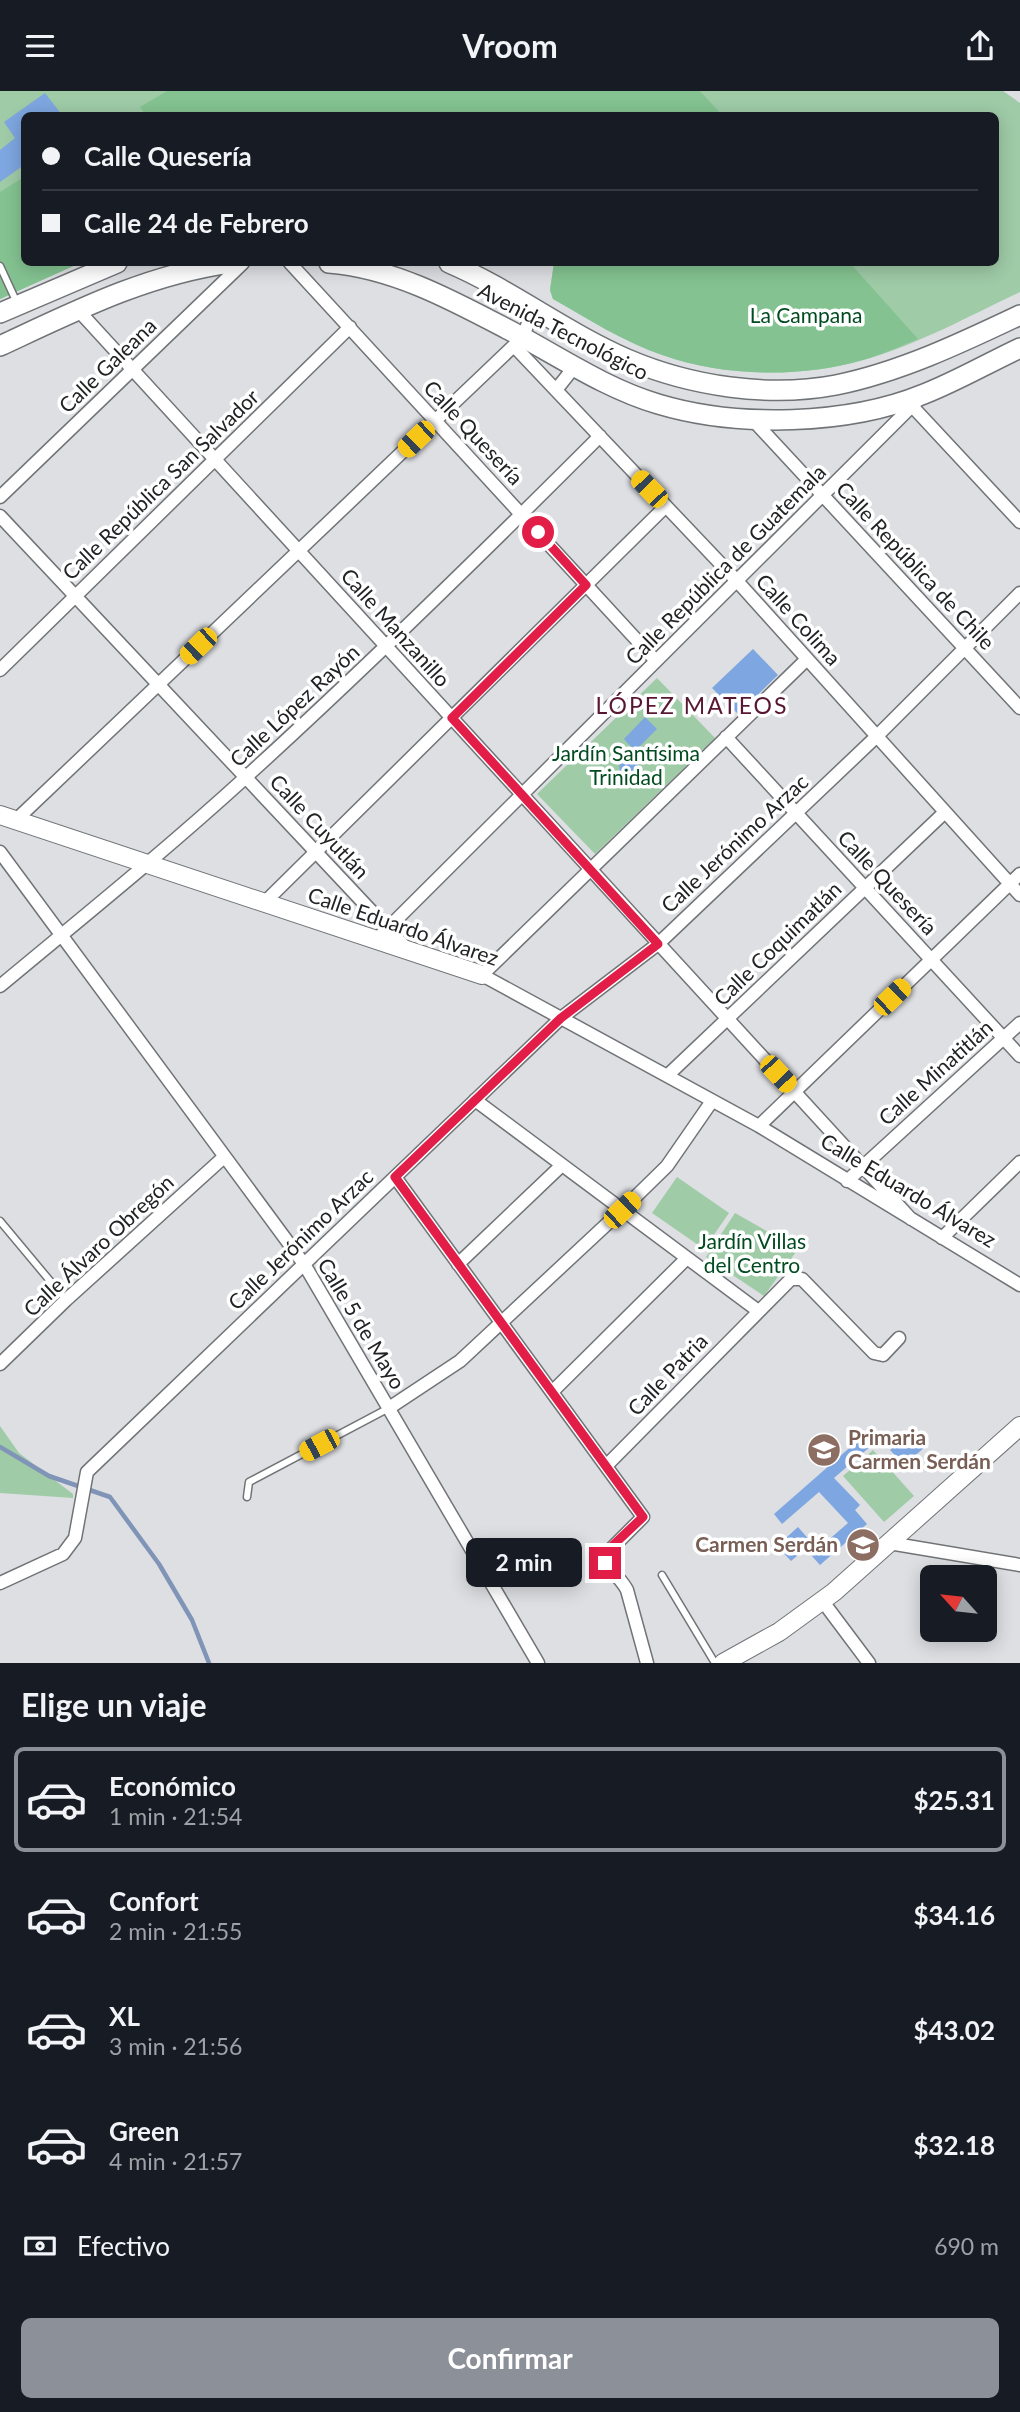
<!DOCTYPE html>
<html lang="es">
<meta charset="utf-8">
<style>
body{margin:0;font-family:Lato,sans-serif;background:#20242c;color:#f1f3f6;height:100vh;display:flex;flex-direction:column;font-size:26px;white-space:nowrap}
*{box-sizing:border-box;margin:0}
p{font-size:23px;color:#9ea1a6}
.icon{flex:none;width:38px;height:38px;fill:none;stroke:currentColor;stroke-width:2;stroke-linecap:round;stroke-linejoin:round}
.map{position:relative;height:1572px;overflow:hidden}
.sheet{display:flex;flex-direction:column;background:#171b24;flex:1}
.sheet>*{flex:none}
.top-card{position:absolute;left:21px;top:21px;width:978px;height:154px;border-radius:10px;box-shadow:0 4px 18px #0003;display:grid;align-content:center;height:154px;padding:0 21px;background:#171b24}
.needle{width:46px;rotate:297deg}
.fabs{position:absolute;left:920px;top:1474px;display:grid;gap:14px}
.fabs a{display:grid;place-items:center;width:77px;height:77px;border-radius:10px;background:#171b24;box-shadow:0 4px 18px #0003;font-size:35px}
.end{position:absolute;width:32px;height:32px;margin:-16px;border:9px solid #e11d48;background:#fff;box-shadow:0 0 0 4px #fff}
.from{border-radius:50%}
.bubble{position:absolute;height:49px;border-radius:10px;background:#171b24;box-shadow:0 4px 18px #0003;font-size:23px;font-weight:700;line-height:49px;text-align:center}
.car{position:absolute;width:21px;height:42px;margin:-21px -10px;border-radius:9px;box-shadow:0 0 5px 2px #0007;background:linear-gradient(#f5c518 24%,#345 0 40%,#f5c518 0 76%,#345 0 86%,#f5c518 0)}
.top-card b{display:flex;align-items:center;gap:24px;height:66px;font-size:26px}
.top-card b+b{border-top:2px solid #363941}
.top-card i{width:18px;height:18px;background:#f1f3f6}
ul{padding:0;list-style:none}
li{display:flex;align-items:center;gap:21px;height:105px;margin:0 14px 10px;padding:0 7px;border:4px solid transparent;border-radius:10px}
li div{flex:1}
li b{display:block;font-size:26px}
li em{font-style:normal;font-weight:700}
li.on{border-color:#8c9099}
li>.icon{width:63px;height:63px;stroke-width:1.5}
h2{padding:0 21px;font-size:32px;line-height:84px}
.pay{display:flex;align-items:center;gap:18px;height:77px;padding:0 21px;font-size:26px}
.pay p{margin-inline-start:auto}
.cta{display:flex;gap:14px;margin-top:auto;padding:14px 21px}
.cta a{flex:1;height:80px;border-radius:10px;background:#8c9099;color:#fff;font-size:28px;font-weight:700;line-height:80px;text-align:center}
header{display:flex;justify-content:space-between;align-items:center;height:91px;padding:0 21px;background:#171b24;font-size:32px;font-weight:700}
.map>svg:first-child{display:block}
</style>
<header><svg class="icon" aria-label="menu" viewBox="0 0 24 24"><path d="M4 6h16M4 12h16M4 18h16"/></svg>Vroom<svg class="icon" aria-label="share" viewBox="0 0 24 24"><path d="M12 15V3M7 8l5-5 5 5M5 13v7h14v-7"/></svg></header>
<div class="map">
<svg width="1020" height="1572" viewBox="0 0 1020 1572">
<rect width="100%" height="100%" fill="#dddfe3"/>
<path fill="#9fcba7" d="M0 0H1003L1020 12V201C969 225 917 254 863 269 800 287 724 286 663 264 624 251 588 228 553 208L550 199 554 172H996V24H24V172H80L0 208Z
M657 587 715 647 595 763 537 703Z
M677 1086 729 1122 704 1158 652 1122Z
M735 1122 798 1158 764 1205 706 1166Z
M0 1335 19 1362 73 1403V1407L0 1402Z
M873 1359 914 1405 884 1431 843 1385Z"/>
<path fill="#84c391" d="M167 0H700L722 24H146L140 16Z
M24 86V172H80L0 208V101Z
M554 172H850L918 248C900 255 881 264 863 269 800 287 724 286 662 264 624 251 588 228 553 208L550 199Z"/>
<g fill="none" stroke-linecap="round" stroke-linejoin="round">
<path stroke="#8094b7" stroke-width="4.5" d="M0 1356 49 1385 110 1406 159 1473 192 1529 209 1572"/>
</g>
<path fill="#7ea6e0" d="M45 2 62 24H24V74L0 91V59L15 47 4 31Z
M753 558 778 584 738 623 712 597Z
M645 626 657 638 635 660 624 648Z
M630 659 638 674 636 680 628 684 620 680 619 674Z
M871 1338 879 1348 834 1387 860 1414 855 1419 867 1433 820 1474 811 1464 848 1432 819 1401 782 1433 774 1423Z
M911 1340 925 1356 904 1374 890 1359Z
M798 1436 812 1452 791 1470 777 1455Z"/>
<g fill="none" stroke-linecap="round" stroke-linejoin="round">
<g stroke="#717477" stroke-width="9">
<path id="lane" d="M0 175 17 212
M0 1130 66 1209
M247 1406 249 1391 389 1317
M662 1484 715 1572"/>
</g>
<g stroke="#717477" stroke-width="15">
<path id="street" d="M290 172 656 570
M78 219 911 1128
M514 255 737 490 1020 804
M556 299 575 275
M912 315 1020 431
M752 328 1020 617
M0 406 243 172
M0 425 407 858
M807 568 482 884 759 1035 1020 1194
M0 579 350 236
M726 646 1020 965
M16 729 523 246 533 218
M0 761 304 1173 538 1572
M264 812 666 415
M376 849 919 308
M0 895C83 826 166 759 246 686 367 576 484 461 600 345
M668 984 945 721
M475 1009 757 1219
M759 1035 1020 783
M395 1086 643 1426 605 1464C606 1477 621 1487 627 1499L647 1572
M847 1090 1020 932
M942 1147 1020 1071
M458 1173 562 1074
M0 1273 66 1209 224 1066
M552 1301 687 1167
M389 1317 460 1270 622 1119 667 1075 712 1010
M606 1375 791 1188H802L874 1262 883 1264 899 1247
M889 1452 1020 1474
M0 1492 63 1463 75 1447 87 1381 561 927 658 853 877 645 1020 502
M819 1512 827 1516 869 1572"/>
</g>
<g stroke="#717477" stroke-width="20">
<path id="secondary" d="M0 724 482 884
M723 1572 779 1541 834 1501 1020 1335"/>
</g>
<g stroke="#717477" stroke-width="22">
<path id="primary" d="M329 172C393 177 452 209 507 238 557 264 604 297 658 313 738 337 848 334 924 303 957 290 988 272 1020 257
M449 172C510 198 565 241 627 268 690 295 768 307 836 294 900 281 961 252 1020 224
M0 222 117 172
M0 255C75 220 148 183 231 172"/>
</g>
<use href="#lane" stroke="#fff" stroke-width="6"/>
<use href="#street" stroke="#fff" stroke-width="12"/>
<use href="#secondary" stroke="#fff" stroke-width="18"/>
<use href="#primary" stroke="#fff" stroke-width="19"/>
</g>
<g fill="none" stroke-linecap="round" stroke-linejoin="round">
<path stroke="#e11d48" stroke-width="9" d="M538 441 586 494 452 627 658 853 561 927 395 1086 643 1426 609 1458 605 1464V1472"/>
</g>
<defs>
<g id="school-disc" transform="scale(1.75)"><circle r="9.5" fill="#8d6e63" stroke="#fff"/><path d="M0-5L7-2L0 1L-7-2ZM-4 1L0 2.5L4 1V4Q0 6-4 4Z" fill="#fff"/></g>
</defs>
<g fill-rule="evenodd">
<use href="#school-disc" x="824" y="1359"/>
<use href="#school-disc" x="863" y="1454"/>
</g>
<g text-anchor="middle" stroke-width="7" stroke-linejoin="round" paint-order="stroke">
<g font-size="21" fill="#004b1f" stroke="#fff">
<text x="806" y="232">La Campana</text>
<text x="626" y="670">Jardín Santísima<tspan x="626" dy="24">Trinidad</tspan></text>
<text x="752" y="1158">Jardín Villas<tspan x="752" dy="24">del Centro</tspan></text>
</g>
<g font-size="21" fill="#212224" stroke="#fff">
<text transform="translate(563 241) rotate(27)" y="7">Avenida Tecnológico</text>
<text transform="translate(108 275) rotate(-44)" y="7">Calle Galeana</text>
<text transform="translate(473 342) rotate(47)" y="7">Calle Quesería</text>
<text transform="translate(161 394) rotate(-44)" y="7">Calle República San Salvador</text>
<text transform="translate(726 474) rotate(-45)" y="7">Calle República de Guatemala</text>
<text transform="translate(915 475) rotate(47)" y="7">Calle República de Chile</text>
<text transform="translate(798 529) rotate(48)" y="7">Calle Colima</text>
<text transform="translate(395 537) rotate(48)" y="7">Calle Manzanillo</text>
<text transform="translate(295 615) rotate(-43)" y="7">Calle López Rayón</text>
<text transform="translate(319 736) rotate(47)" y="7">Calle Cuyutlán</text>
<text transform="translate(735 753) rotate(-43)" y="7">Calle Jerónimo Arzac</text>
<text transform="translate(887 792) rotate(47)" y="7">Calle Quesería</text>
<text transform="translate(403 836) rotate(19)" y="7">Calle Eduardo Álvarez</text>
<text transform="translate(778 853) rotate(-44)" y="7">Calle Coquimatlán</text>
<text transform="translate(936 982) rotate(-42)" y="7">Calle Minatitlán</text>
<text transform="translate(908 1100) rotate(31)" y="7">Calle Eduardo Álvarez</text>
<text transform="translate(301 1149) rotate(-44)" y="7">Calle Jerónimo Arzac</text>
<text transform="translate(99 1155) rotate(-43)" y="7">Calle Álvaro Obregón</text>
<text transform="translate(361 1233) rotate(59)" y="7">Calle 5 de Mayo</text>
<text transform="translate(668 1284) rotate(-46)" y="7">Calle Patria</text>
</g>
<g font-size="21" font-weight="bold" fill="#785e54" stroke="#fff" text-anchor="start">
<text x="848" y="1354">Primaria<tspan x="848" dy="24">Carmen Serdán</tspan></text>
<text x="838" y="1461" text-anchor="end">Carmen Serdán</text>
</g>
<g font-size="23" letter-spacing="2" fill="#581631" stroke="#fff">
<text x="692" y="623">LÓPEZ MATEOS</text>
</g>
</g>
</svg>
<div class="fabs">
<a><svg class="needle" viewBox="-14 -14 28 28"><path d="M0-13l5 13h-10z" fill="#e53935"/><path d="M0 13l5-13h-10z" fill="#9ea1a6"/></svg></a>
</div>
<i class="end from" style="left:538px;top:441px"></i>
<i class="end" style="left:605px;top:1472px"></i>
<div class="bubble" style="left:466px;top:1447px;width:116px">2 min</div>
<i class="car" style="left:416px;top:348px;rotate:226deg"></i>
<i class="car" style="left:649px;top:398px;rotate:316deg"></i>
<i class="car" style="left:198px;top:555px;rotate:226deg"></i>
<i class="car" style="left:892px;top:906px;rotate:46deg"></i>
<i class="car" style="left:778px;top:983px;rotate:137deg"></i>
<i class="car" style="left:622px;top:1119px;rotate:46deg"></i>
<i class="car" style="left:319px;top:1354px;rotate:242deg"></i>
<div class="top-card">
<b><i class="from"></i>Calle Quesería</b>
<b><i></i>Calle 24 de Febrero</b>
</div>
</div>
<section class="sheet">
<h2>Elige un viaje</h2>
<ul>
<li class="on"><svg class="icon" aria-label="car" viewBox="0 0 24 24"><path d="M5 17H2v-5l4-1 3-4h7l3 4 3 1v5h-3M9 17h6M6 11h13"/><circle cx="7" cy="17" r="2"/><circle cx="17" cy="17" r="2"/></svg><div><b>Económico</b><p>1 min · 21:54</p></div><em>$25.31</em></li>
<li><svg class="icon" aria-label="car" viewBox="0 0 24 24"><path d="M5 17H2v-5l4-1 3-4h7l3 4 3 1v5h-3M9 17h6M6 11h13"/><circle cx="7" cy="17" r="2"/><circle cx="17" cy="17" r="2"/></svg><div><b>Confort</b><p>2 min · 21:55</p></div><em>$34.16</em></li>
<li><svg class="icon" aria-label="car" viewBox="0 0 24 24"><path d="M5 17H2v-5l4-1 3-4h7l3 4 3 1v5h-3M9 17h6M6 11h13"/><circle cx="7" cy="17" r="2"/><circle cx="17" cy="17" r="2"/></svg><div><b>XL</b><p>3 min · 21:56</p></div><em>$43.02</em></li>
<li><svg class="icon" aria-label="car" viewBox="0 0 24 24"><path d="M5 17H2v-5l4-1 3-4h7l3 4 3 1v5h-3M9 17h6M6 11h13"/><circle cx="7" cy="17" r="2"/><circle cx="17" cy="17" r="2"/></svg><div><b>Green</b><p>4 min · 21:57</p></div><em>$32.18</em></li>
</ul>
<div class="pay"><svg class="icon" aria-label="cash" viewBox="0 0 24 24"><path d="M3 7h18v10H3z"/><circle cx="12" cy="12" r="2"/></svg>Efectivo<p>690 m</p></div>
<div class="cta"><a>Confirmar</a></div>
</section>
